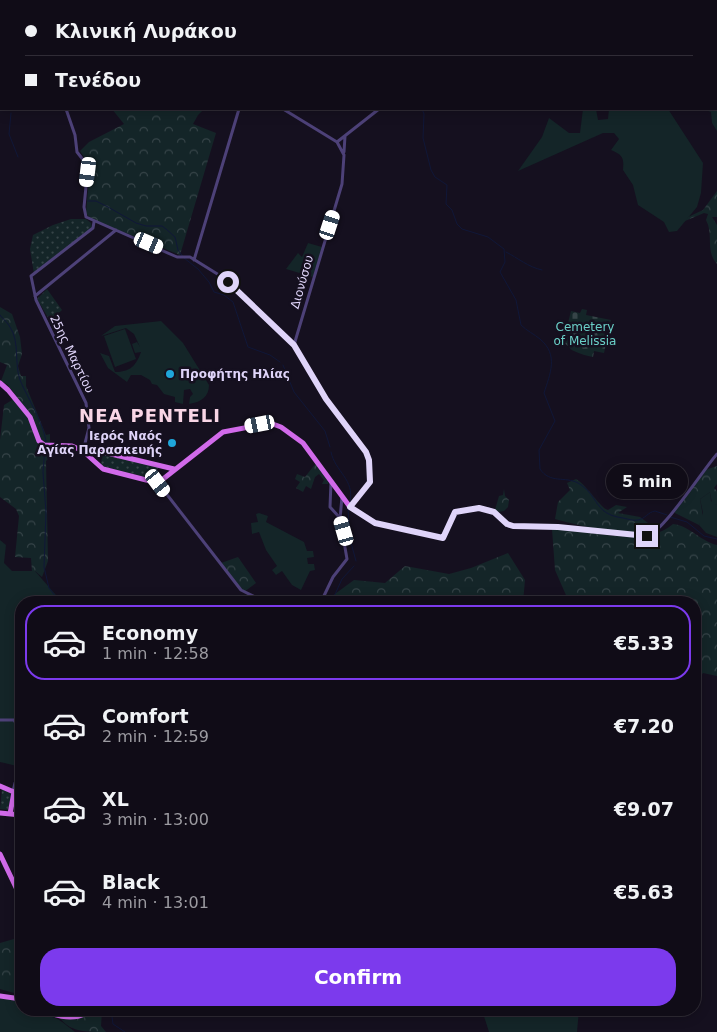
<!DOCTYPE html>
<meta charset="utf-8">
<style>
body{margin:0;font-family:"DejaVu Sans",sans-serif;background:#191520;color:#f1f3f6;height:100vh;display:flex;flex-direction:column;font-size:19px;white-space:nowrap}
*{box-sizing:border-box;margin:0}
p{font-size:16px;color:#9c9ba1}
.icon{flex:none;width:28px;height:28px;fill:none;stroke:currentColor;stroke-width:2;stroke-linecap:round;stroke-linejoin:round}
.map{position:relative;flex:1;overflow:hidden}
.drawer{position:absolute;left:15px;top:596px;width:686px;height:420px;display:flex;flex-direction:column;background:#100c17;border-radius:20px;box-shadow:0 2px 12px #0003,0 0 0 1px #302c36}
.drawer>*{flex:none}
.banner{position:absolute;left:0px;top:0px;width:718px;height:110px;box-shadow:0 2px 12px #0003,0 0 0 1px #302c36;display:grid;align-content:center;height:110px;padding:0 25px;background:#100c17}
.end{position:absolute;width:22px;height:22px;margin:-11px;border:6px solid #dfd4f9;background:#111;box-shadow:0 0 0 2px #111}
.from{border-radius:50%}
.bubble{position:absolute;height:35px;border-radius:18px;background:#100c17;box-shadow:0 2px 12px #0003,0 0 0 1px #302c36;font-size:16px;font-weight:700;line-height:35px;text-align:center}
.car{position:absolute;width:15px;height:30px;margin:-15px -8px;border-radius:6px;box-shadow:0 0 4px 1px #0007;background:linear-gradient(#fff 24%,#345 0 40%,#fff 0 76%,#345 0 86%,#fff 0)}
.banner b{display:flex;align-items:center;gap:18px;height:48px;font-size:19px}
.banner b+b{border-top:1px solid #302c36}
.banner i{width:12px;height:12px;background:#f1f3f6}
ul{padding:9px 0 0;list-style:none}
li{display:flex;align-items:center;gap:15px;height:75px;margin:0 10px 8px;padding:0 15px;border:2px solid transparent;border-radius:20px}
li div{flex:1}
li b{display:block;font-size:19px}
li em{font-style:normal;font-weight:700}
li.on{border-color:#7c3aed}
li>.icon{width:45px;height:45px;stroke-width:1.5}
.cta{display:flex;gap:10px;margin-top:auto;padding:10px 25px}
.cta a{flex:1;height:58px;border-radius:20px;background:#7c3aed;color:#fff;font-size:20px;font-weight:700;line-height:58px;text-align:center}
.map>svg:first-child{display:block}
</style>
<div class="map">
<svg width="717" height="1032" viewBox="0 0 717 1032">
<defs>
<pattern id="forest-crowns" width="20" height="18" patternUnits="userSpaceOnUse" patternTransform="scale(1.25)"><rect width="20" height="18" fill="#142528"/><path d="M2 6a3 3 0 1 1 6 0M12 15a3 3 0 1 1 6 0" fill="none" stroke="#364448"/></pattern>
<pattern id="cemetery-stones" width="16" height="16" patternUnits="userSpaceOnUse" patternTransform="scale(1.25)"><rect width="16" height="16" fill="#142528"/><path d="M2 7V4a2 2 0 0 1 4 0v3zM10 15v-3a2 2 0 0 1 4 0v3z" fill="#364448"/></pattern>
<pattern id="park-dots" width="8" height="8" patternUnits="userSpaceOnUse" patternTransform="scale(1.25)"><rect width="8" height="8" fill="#142528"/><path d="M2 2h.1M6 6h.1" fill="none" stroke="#364448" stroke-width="1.8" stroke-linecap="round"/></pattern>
</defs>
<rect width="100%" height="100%" fill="#15101f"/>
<path fill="#142528" d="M717 58V131L712 123 711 112 703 109H716Z
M583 109H596L598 120 608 119 609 109H668L703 163 701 193 697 207 677 231 669 232 664 222 638 205 633 185 623 170C624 158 623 155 611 150L619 139 614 133H603L518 171 542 137 549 118 569 133H580Z
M308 243 322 247 313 277 286 269 298 253 302 257Z
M161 321 183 343 209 385C209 397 201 402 189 404L190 397 193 394 190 389 184 390 183 404 175 402V397L164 394 157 385 152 384 150 380 141 375H131L127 382 108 368 100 353 109 356 115 372C130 372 136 366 141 352L135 353 132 344 137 342 140 347 134 334 126 328 101 336 115 326Z
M125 329 136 359 115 367 104 336Z
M710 492 711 501 717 505V537L706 533 699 525 703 513 700 499Z
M259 513 268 516 266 522 304 542 307 551H313L314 557 307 558 308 564H314L315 570 310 571 301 590 292 585 282 571 276 575 272 570 277 566 266 550 259 532 252 534 251 523 258 522 256 514Z
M0 540 6 545 4 563 12 571H35L62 602H21V791H18L17 766 0 762Z
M0 998 21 1001V1010C29 1010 53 1016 59 1020 64 1023 70 1028 75 1032H0Z
M482 1010H579L577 1032H489Z"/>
<path fill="url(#forest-crowns)" d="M112 109H204L198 115 193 124 216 133 180 255 91 219 86 213 90 166 80 151 89 142 124 124Z
M717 191V217H712L717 225V264C705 251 714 235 706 220L708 214 704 213 685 221 688 217 703 210Z
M0 307 12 314 20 337 22 354 18 366 21 376H26V386L46 435 50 434V457L46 461 48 561 42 577 35 571 32 572 31 558 15 557 19 516 16 509 0 497V440L4 405 17 397 8 385 1 381 7 365 0 362Z
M316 463 329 482 328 484H322L324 480 319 474 315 477 311 489 306 486 303 492 296 488 300 482 295 479 297 474 305 477Z
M717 466V484L714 488 717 491V505L712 503 710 492 700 499 703 517 699 525 675 513V510L705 470Z
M576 479C588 486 600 508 608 510L616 505 627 507 618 513 640 517 648 523 651 532C631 538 576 525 555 519L558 502 570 490 567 483Z
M504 489 505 496 509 500 508 507 504 511 498 512 495 510 499 496 503 495Z
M673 524C690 526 700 541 717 545V676L703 673 695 684V602H569L555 570 552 529C588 529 645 549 673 524Z
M508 553 525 580 523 602H324L354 580 385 583 405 566 449 574 471 568Z
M238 557 256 583 244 592 221 563Z
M21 937V995L0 989V943Z
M55 1010H102L101 1026 106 1032C82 1032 66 1032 55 1010Z"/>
<path fill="url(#cemetery-stones)" d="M582 309 587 310 586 315 611 320 604 353 594 351 593 357C587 356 580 354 574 351 569 349 569 345 563 343L571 311 580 313Z"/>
<path fill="url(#park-dots)" d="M71 219H86L91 223 92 228 34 274 30 249 33 235 53 225Z
M47 289 62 310 50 321 37 299Z
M102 454 160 467 146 477 101 466Z
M2 789 12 793 8 810 0 809Z"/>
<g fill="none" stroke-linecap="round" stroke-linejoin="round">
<path stroke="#101738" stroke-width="1" d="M0 92 1 96
M422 109 424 114 423 138 431 170 435 177 447 185 446 204 452 210 457 224 462 229 488 237 504 249 505 262 500 272 516 300 521 325C527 331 534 334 540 339 559 355 550 374 544 393L555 421 539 450 540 469C550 484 565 476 578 483 600 496 593 514 623 518 628 519 633 521 638 520 645 519 648 512 655 511L667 515
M11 113 9 134 18 157
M88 201H96L108 207 136 223 146 226H162L166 229 175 237 178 250 184 258 198 269 209 282 214 292 224 295 233 302 248 347 270 355 280 362
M506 252C518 258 528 267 542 270
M0 315C3 319 8 323 10 327 20 342 14 363 20 380 27 397 46 427 46 444
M283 365 294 392 325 431 330 447
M45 448 43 472 46 512 44 567 49 588 60 602
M331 452C335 472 355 479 350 502
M348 509 350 539 356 561
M670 517 687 522 704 536 717 539
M332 601 342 579 354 566
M111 1010 113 1024 125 1032"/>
<path stroke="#4d4178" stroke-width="3" d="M169 0 171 1
M317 0 323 1
M416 0 419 1
M267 1V0
M533 1V0
M66 109 75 135 77 152 88 166 84 207 86 217 177 257H190L219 275 292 343 326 399 366 452 369 460 370 481 350 507 375 523 443 538 455 512C467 509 483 505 494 511 501 516 504 523 513 526L558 527 647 536C663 532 703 470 717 454
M283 109 337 142 344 155 342 184 294 345
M337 142 379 109
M344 152 345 136
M83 173 87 167
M194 260 239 109
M35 296 116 230
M83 451 89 428 86 403 36 300 31 276 93 228 94 222
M331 482 330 507 340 518
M158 483 241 590 265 602
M321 602 333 577 347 559 340 519 342 497
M0 720H14L21 732
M13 791 15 783 21 776"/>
<path stroke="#d16aea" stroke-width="5" d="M32 1 33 0
M0 16 1 18
M0 383 8 390 30 417 39 441 44 445 72 446 81 450 103 452 174 469
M83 451 103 469 158 483 223 432 270 423 281 427 303 443 350 507
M0 786 14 792 10 814
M0 813 21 815
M0 854 21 898
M0 996 21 999
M42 1010C56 1016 77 1022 90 1010"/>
</g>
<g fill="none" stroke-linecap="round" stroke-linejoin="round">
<path stroke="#dfd4f9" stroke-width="6" d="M228 282 294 345 326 399 366 452 369 460 370 482 350 507 375 523 443 538 455 512 479 508 494 512 507 524 513 526 558 527 647 536"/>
</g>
<g fill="#1fa6da" stroke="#15101f" stroke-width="2">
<circle cx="170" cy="374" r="5"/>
<circle cx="172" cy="443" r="5"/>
</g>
<g text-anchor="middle" stroke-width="5" stroke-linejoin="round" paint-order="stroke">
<g font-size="12" fill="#dfd4f9" stroke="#15101f">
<text transform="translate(302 282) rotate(-74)" y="4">Διονύσου</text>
<text transform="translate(72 354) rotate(64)" y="4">25ης Μαρτίου</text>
</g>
<g font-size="12" fill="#6acfc7" stroke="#15101f">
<text x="585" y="331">Cemetery<tspan x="585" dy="14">of Melissia</tspan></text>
</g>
<g font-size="12" font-weight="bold" fill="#dfd4f9" stroke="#15101f" text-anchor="start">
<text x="180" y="378">Προφήτης Ηλίας</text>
<text x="162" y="440" text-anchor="end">Ιερός Ναός<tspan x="162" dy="14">Αγίας Παρασκευής</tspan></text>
</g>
<g font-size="18" font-weight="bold" letter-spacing="1" fill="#f9d6e6" stroke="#15101f">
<text x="150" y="422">NEA PENTELI</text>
</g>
</g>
</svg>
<i class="end from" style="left:228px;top:282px"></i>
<i class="end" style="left:647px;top:536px"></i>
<div class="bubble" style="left:606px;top:464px;width:82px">5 min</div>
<i class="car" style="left:88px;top:172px;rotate:187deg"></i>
<i class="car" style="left:330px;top:225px;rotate:18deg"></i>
<i class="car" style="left:149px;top:243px;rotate:113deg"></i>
<i class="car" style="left:260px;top:424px;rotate:259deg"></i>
<i class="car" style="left:158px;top:483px;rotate:143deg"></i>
<i class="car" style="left:344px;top:531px;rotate:344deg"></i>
<div class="banner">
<b><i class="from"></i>Κλινική Λυράκου</b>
<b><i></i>Τενέδου</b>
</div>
<section class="drawer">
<ul>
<li class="on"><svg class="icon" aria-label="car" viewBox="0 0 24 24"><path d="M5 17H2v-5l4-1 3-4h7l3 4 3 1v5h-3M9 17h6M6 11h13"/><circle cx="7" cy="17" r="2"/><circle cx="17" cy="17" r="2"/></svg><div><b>Economy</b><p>1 min · 12:58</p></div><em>€5.33</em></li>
<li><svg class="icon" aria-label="car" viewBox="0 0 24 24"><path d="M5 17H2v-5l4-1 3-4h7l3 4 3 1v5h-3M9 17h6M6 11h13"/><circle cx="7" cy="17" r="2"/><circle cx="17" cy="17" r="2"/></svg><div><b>Comfort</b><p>2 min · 12:59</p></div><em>€7.20</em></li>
<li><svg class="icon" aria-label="car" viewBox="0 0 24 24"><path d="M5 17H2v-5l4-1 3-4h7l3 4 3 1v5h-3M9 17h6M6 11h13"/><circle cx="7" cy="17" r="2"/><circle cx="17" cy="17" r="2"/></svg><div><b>XL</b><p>3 min · 13:00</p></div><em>€9.07</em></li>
<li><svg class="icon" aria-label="car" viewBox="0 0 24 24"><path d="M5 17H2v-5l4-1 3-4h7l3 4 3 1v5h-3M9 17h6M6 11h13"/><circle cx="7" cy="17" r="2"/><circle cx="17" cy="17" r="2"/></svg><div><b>Black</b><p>4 min · 13:01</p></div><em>€5.63</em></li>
</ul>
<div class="cta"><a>Confirm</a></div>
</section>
</div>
